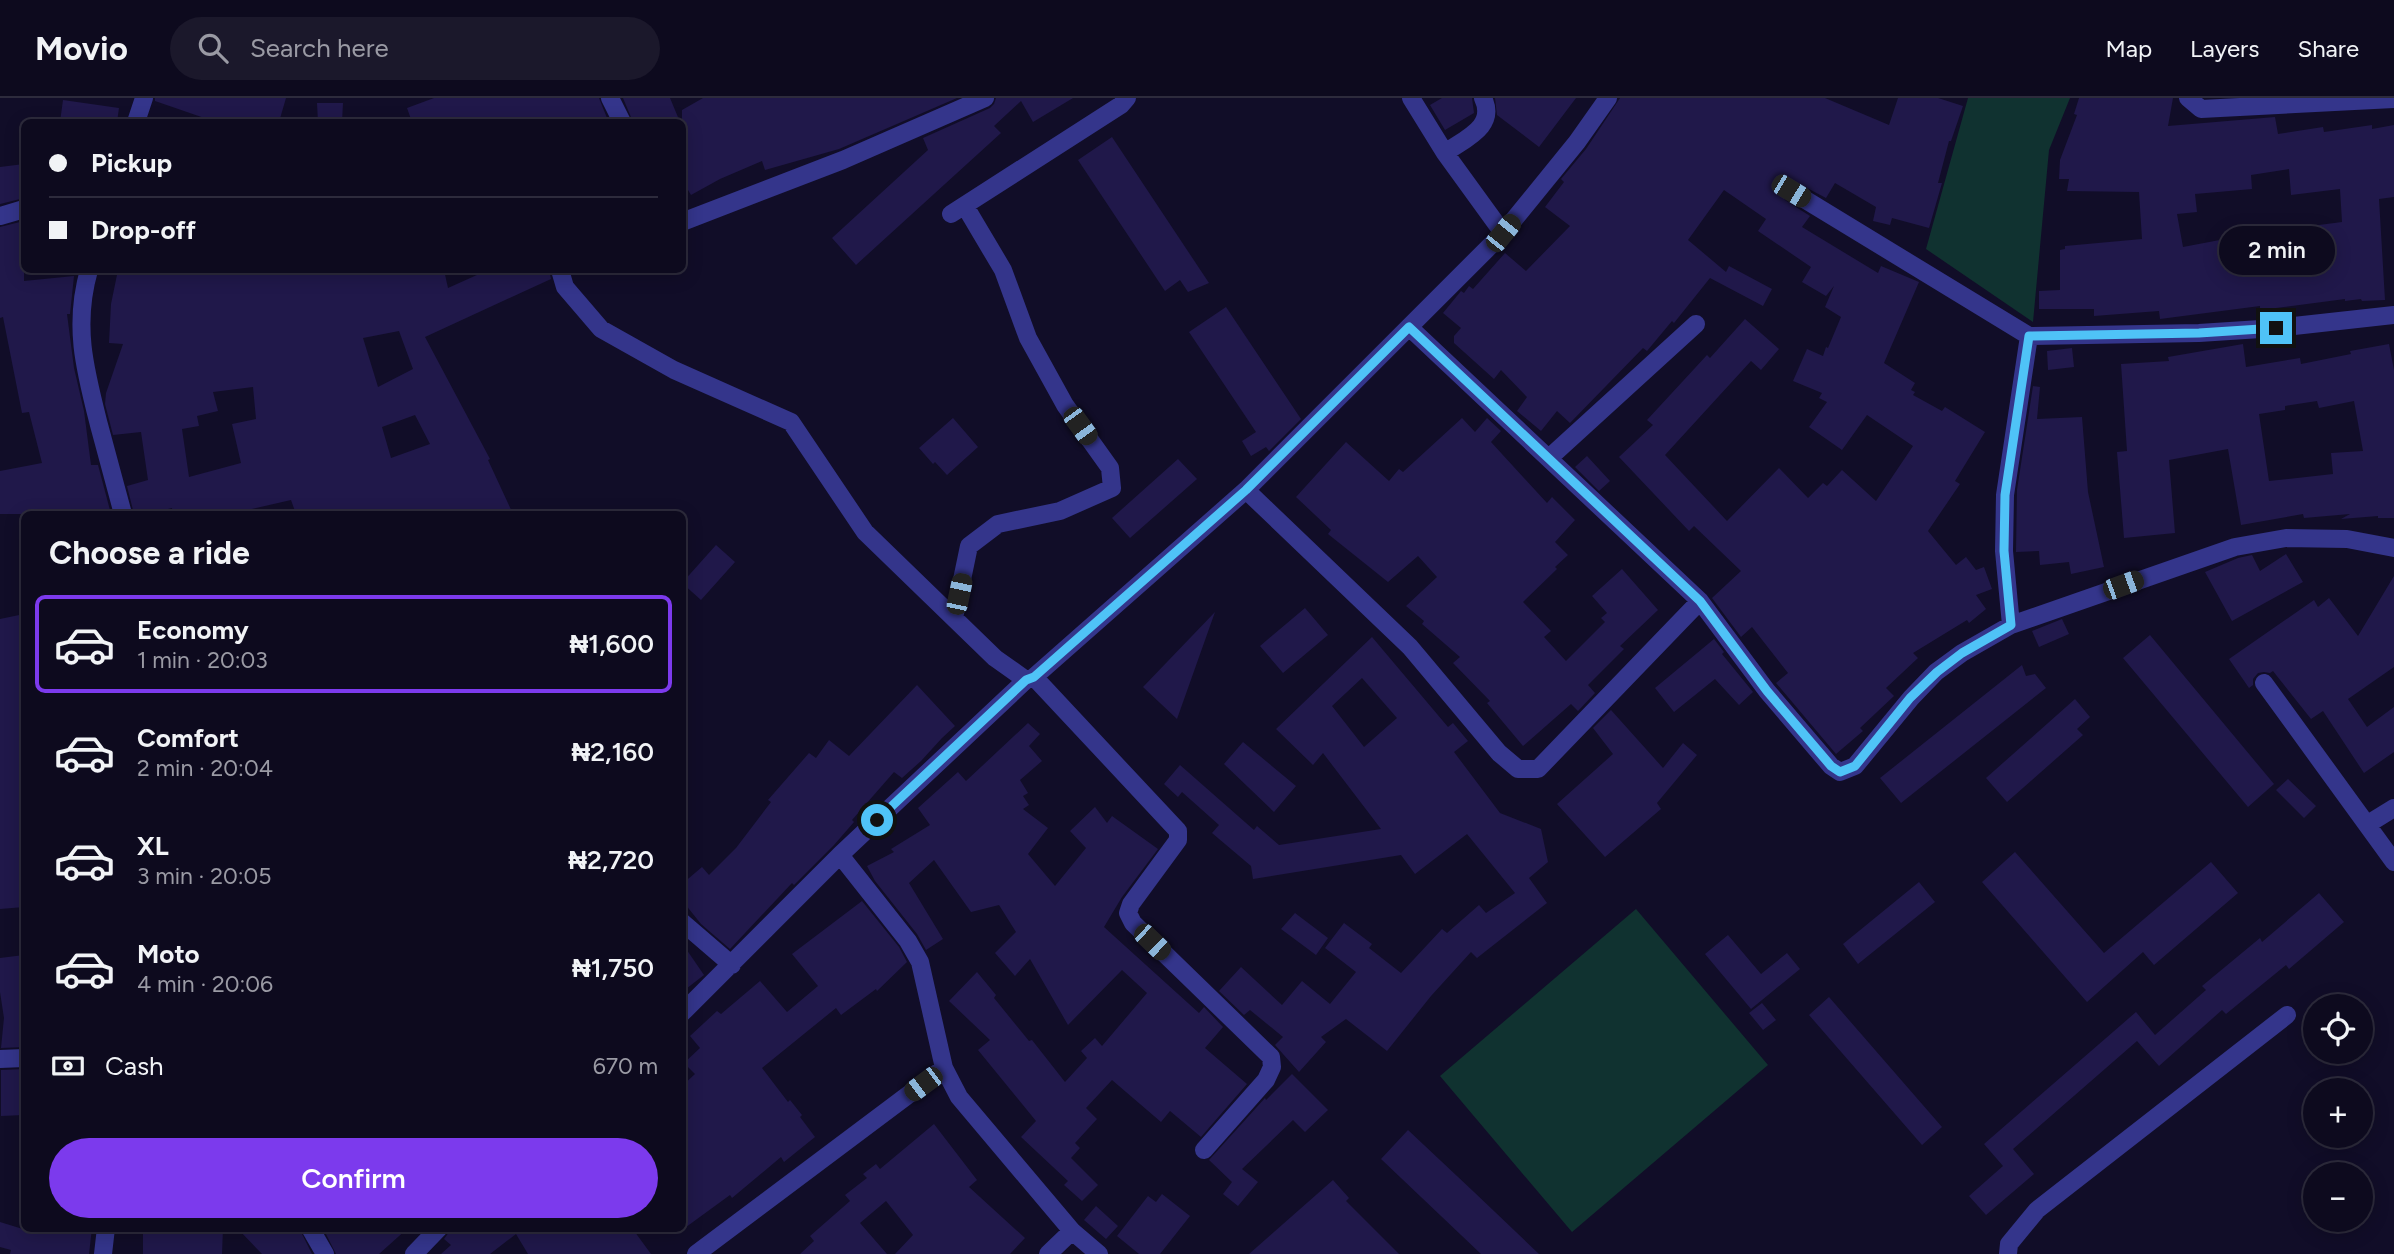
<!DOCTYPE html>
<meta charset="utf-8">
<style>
body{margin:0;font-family:Figtree,sans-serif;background:#1b182b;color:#f1f3f6;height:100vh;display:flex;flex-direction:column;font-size:26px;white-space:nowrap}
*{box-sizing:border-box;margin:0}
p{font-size:23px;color:#9a9aa4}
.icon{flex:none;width:38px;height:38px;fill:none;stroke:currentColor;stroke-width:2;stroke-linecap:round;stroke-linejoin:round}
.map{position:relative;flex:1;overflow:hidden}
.drawer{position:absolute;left:21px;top:413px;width:665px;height:721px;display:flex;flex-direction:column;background:#0d0a1e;border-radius:10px;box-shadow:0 4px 18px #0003,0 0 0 2px #2d2b3c}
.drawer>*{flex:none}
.banner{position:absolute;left:21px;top:21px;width:665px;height:154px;border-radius:10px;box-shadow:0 4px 18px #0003,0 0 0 2px #2d2b3c;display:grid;align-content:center;height:154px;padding:0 28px;background:#0d0a1e}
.controls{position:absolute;left:2303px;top:896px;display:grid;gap:14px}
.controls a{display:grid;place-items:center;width:70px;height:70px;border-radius:50%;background:#0d0a1e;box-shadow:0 4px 18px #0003,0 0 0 2px #2d2b3c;font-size:35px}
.end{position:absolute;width:32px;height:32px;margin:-16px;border:9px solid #4fc3f7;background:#111;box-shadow:0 0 0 4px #111}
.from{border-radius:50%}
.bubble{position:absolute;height:49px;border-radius:24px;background:#0d0a1e;box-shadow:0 4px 18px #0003,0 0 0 2px #2d2b3c;font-size:23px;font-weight:600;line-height:49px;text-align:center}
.car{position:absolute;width:21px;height:42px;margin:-21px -10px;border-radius:9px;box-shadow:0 0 5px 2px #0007;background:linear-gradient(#222 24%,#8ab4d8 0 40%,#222 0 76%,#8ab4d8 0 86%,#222 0)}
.banner b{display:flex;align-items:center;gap:24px;height:66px;font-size:26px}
.banner b+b{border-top:2px solid #2d2b3c}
.banner i{width:18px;height:18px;background:#f1f3f6}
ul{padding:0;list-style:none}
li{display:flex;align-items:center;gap:21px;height:98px;margin:0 14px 10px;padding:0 14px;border:4px solid transparent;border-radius:10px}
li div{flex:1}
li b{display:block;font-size:26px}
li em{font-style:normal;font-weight:600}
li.on{border-color:#7c3aed}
li>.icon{width:63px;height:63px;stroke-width:1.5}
h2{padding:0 28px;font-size:32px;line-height:84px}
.pay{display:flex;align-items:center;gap:18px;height:77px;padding:0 28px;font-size:26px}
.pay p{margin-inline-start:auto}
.action{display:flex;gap:14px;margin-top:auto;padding:14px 28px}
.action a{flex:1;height:80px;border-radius:42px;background:#7c3aed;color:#fff;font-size:28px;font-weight:600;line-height:80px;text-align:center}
header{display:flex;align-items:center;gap:42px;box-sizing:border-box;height:98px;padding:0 35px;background:#0d0a1e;border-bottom:2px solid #2d2b3c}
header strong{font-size:33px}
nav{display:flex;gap:38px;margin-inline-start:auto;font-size:24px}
.search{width:490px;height:63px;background:#1b182b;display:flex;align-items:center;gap:18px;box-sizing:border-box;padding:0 24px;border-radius:38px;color:#9a9aa4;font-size:26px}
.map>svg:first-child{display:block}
</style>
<header>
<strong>Movio</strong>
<div class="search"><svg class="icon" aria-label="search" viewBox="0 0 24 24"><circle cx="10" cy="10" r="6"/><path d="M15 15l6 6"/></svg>Search here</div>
<nav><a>Map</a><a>Layers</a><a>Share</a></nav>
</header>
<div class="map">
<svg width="2394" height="1156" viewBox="0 0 2394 1156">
<rect width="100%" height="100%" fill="#110d28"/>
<path fill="#103230" d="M1968 0H2070L2049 52 2033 224 1926 151Z
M1636 811 1768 967 1572 1134 1440 978Z"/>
<path fill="#20184a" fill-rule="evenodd" d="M155 0H286L279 24H246L233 21 231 24H216L155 3Z
M434 0H599L607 20 596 24H412L407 10Z
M623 0H670L680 24H633Z
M703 0H957L839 51 765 72 762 63 720 81 691 97 682 82V12Z
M996 0H1073L1033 24 1021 3 994 28 1001 35 856 167 832 140 928 52 923 40 990 10 994 6Z
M1442 0H1472L1474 15 1445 32 1430 7Z
M1495 0H1576L1539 49 1497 17Z
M1620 0H1825L1889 27 1898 0H1938L1963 8 1951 43H1949L1938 85H1942L1929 130 1892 120 1890 127 1873 123 1876 109 1835 85 1826 100 1792 82 1785 83 1780 92 1785 102 1810 118 1802 129 1878 175 1881 168 1919 184 1884 265 1915 285 1911 292 1915 294 1913 297 1942 313 1945 309 1985 334 1955 383 1960 386 1928 433 1956 467 1966 459 1976 472 1984 469 1992 491 1976 497 1986 511 1969 525 1967 522 1913 555 1918 560 1886 590 1894 598 1860 630 1863 633 1836 656 1776 585 1788 575 1752 529 1741 539 1712 500 1741 473 1694 428 1689 433 1619 359 1653 327 1647 322 1707 257 1710 260 1745 221 1779 251 1761 272 1751 263 1665 357 1727 423 1779 370 1808 400 1823 385 1827 388 1842 372 1876 403 1913 348 1867 317 1842 352 1809 329 1827 304 1819 300 1822 295 1793 283 1807 251 1823 258 1826 249 1828 250 1841 219 1825 209 1834 188 1826 198 1802 184 1811 169 1758 133 1766 121 1724 92 1688 142 1726 174 1729 168 1772 191 1763 208 1710 180 1674 225 1672 223 1647 253 1643 250 1570 325 1557 313 1541 333 1517 313 1527 299 1501 272 1494 281 1454 245V238L1461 230 1443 215 1461 193 1464 195 1469 188 1473 191 1505 155 1526 173 1570 128 1545 109 1564 84 1561 81 1586 51Z
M2079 0H2173L2168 28 2275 19 2278 36 2323 29 2324 34 2372 27V31L2394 27V99L2379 101 2385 202 2362 203 2361 201 2345 203V201L2260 212V208L2160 221 2159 213 2094 218V211H2039V193L2060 192V152L2065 151V148L2142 141 2139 94 2067 93 2069 81H2059L2060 62 2077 17 2074 16ZM2289 71 2291 97 2340 91 2342 124 2288 131V129L2183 149 2177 116 2197 114 2195 96 2252 91 2251 77Z
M63 2 119 10 117 24H60Z
M317 5H343L342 24H318Z
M1112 39 1209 185 1188 194 1180 182 1165 193 1078 62Z
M24 66V100L0 106V69Z
M24 123V183L74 178 70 216H67L74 270 84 313 91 367H98L111 416H0V373L42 365 29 314 22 315 3 219 0 220V129Z
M118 172H444L448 190 488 172H549L551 181 425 239 490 361 488 362 513 416H296L291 402 230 416H173L172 410 147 416H134L127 388 148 382 141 334 113 337 105 306 106 295 123 246 109 245 111 206ZM399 233 413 271 378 289 363 240ZM253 289 256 321 232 326 241 365 189 379 182 331 199 328 197 318 218 313 213 294ZM415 317 430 346 391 360 382 329Z
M1226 209 1301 321 1269 353 1266 349 1251 358 1242 343 1256 334 1189 234Z
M2243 246 2246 269 2300 260 2301 266 2351 256 2350 253 2389 246 2394 272V420H2378V418L2341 421 2350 416 2304 420 2303 416 2241 427 2228 351 2169 362 2175 435 2124 440 2117 354 2127 353 2121 266 2169 263 2168 259ZM2317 303 2319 310 2354 303 2363 353 2331 355 2333 376 2269 383 2259 316 2285 312V308Z
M2072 250 2074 269 2048 272 2047 253Z
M2033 288 2040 289 2037 321 2082 319 2088 394 2104 469 2071 476 2069 464 2040 467 2039 453 2016 454 2017 392Z
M953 320 978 349 947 377 935 364 933 366 919 350Z
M1462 320 1475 334 1487 320 1501 333 1491 344 1547 405 1552 399 1575 422 1555 444 1568 457 1555 469 1557 471 1523 504 1551 533 1544 539 1566 563 1605 524 1601 520 1607 515 1592 498 1622 471 1658 512 1620 548 1624 551 1588 587 1595 595 1578 613 1571 606 1523 648 1487 605 1490 603 1453 565 1460 559 1422 526 1424 523 1406 508 1437 479 1418 458 1388 484 1328 436 1331 432 1296 399 1346 344 1389 383 1399 371 1403 374Z
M1587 358 1610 383 1599 393 1575 369Z
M1178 361 1197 381 1130 440 1112 420Z
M716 447 735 464 701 502 682 485Z
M2286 456 2303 484 2232 523 2205 474 2238 460 2252 457 2260 473Z
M2394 478V569L2348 601 2367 629 2394 609V654L2364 675 2323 613 2311 621 2273 573 2270 575 2264 574 2258 575 2253 581V587L2249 590 2229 561 2314 502 2318 509 2329 500 2358 538Z
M1305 510 1328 537 1283 575 1260 548Z
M1215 514 1177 621 1143 589Z
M24 516V809L0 811V521Z
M2062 521 2069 536 2039 549 2032 533Z
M2150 537 2274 686 2248 709 2123 560Z
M1372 539 1448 629 1453 625 1468 643 1454 654 1500 715 1541 731 1548 764 1529 780 1547 805 1477 860 1471 854 1431 898 1387 953 1346 921 1321 939 1326 944 1299 974 1275 947 1283 939 1250 912 1244 917 1219 893 1241 869 1282 907 1302 883 1330 906 1356 874 1325 850 1344 825 1372 846 1369 850 1401 875 1442 831 1447 835 1479 807 1486 815 1515 795 1467 736 1415 776 1401 757 1253 781 1251 768 1212 735 1219 727 1182 694 1178 699 1164 686 1180 667 1254 732 1257 728 1279 747 1381 731 1323 655 1313 667 1276 631ZM1362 580 1397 620 1364 649 1332 608Z
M1714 541 1724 554 1722 556 1753 594 1739 607 1715 581 1674 614 1655 590Z
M2022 567 2026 578 2035 576 2046 590 1901 705 1880 680Z
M917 587 955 628 942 640 921 663 902 680 894 674 852 722 854 724 834 747 794 787 792 785 730 851 701 826 689 811 682 801V786L702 769 709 777 736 750 771 704 768 702 809 655 816 660 829 642 849 658Z
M2075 601 2090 619 2077 631 2083 637 2007 704 1986 680Z
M1611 612 1663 670 1683 645 1697 657 1657 705 1661 711 1605 759 1557 706 1613 656 1593 630Z
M1028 625 1040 636 1029 648 1042 663 1020 682 1028 695 1023 698 1029 707 1023 711 1048 730 1028 756 1055 788 1086 750 1070 733 1095 709 1107 725 1112 718 1158 751 1122 799 1104 829 1199 915 1204 909 1223 929 1205 950 1247 986 1201 1039 1170 1013 1161 1024 1112 982 1086 1010 1097 1021 1075 1045 1080 1050 1071 1060 1098 1087 1082 1103 1064 1087 1068 1083 1021 1039 1036 1023 978 952 990 942 949 903 977 874 996 897 994 900 1029 943 1032 942 1065 984 1087 960 1081 953 1095 940 1102 948 1147 895 1122 872 1068 927 1030 861 1015 878 995 855 1016 834 999 807 971 814 934 762 909 785 943 841 926 852 917 836 875 783 867 768 894 754 891 751 930 727 918 710 958 674 966 683Z
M1243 644 1296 688 1274 714 1224 666Z
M2288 681 2316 708 2304 720 2276 692Z
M2015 754 2104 855 2211 764 2238 795 2154 867 2143 854 2087 904 1982 784Z
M1919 784 1935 804 1858 866 1843 846Z
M2319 795 2344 824 2289 871 2286 867 2226 916 2222 912 2159 968 2137 943 2013 1051 2034 1076 1986 1117 1969 1098 2003 1068 1984 1046 2136 914 2155 937 2206 892 2202 888 2260 840 2262 844Z
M862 803 899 849 907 864 877 893 876 891 841 917 836 910 762 970 788 1004 790 1002 802 1017 800 1019 815 1039 784 1064 781 1059 732 1100 730 1097 682 1132V988L695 976 684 965 700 950 690 938 717 913 721 916 760 883 787 914 818 888 792 856Z
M1295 815 1328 840 1316 857 1281 831Z
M1728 837 1761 876 1787 855 1800 871 1751 911 1705 856Z
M682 845 704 877 682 894Z
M24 857V949L1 950 4 920 0 894V860Z
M1829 899 1942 1029 1922 1047 1809 917Z
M1762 905 1776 922 1763 932 1749 915Z
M24 971V1017L1 1018V972Z
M1292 976 1328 1012 1305 1034 1293 1022 1242 1071 1258 1084 1238 1108 1223 1096 1232 1084 1209 1062 1265 1000 1266 1002Z
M934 1026 977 1082 969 1089 1025 1140 1010 1156H895L913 1137 886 1103 860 1125 887 1156H800L814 1143 810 1138 850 1103 845 1097 867 1080 863 1076 876 1066 880 1071Z
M1408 1032 1474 1094 1539 1156H1481L1381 1061Z
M1333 1082 1349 1100 1346 1103 1399 1156H1249Z
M1162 1096 1190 1118 1160 1156H1139L1117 1138 1148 1098 1156 1104Z
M1096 1108 1118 1128 1106 1141 1084 1122Z
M0 1124 39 1136 40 1130H92L89 1156H10L11 1152 0 1149Z
M143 1130H223L222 1156H143Z
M299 1130 312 1156H262L238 1131Z
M323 1130H408L379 1156H336Z
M452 1130H632L651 1156H528L516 1136 490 1156H441L451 1147 444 1141Z"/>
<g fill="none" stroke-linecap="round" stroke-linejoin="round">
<path stroke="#34358b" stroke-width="18" d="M610 0 622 24
M1411 0 1445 55 1503 135
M2188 0 2201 11 2394 1
M136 24 144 0
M1445 55C1464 41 1497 29 1483 0
M1791 93 2029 238 2199 235 2276 230 2394 217
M951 116 1121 7 1127 0
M0 118 24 111
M682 124 843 62 985 0
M89 172C73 228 85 272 99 327 107 357 115 387 123 416
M560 172 565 189 601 231 674 272 791 324 865 434 995 560 1026 582
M1409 229 1700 503 1767 593 1831 668 1840 674 1855 668 1911 600 1936 574 1962 555 2011 527 2235 449 2286 440 2347 441 2394 450
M1549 360 1696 226
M1246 392 1410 549 1499 655 1518 671H1538L1700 503
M954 520 969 448 998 426 1060 413 1112 390 1110 370 1065 307 1028 240 1003 172 965 108
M2011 527 2004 453 2005 397 2029 238
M1034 579 1178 733V742L1131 806 1128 815 1133 825 1271 959 1272 969 1266 982 1204 1052
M2264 585 2394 764
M2368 726 2394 710
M840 757 908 843 920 864 944 970 959 999 1072 1133 1099 1156
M682 824 732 867
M682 915 840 757 1026 582 1034 579 1246 392 1503 135 1577 44 1608 0
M0 961 24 960
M310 1130 325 1156
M103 1156 106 1130
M414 1156 439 1130
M696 1156 944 970
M1048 1156 1072 1133
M2008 1156 2009 1146 2037 1112 2287 917"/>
</g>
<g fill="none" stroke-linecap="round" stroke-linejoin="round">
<path stroke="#4fc3f7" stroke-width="9" d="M877 722 1026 582 1034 579 1246 392 1409 229 1700 503 1767 593 1831 668 1840 674 1855 668 1910 600 1937 574 1962 555 2011 527 2004 453 2005 397 2029 238 2199 235 2276 230"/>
</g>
</svg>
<div class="controls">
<a><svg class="icon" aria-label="locate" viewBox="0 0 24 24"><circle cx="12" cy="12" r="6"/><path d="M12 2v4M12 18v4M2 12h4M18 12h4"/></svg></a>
<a>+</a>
<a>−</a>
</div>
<i class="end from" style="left:877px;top:722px"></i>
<i class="end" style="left:2276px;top:230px"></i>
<div class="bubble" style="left:2219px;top:128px;width:116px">2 min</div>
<i class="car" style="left:1791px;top:93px;rotate:121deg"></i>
<i class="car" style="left:1503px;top:135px;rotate:39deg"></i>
<i class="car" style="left:1080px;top:328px;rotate:144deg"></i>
<i class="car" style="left:2123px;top:487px;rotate:70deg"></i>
<i class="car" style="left:959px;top:496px;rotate:12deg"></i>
<i class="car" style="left:1152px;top:844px;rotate:134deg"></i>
<i class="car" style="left:923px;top:986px;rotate:233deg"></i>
<div class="banner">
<b><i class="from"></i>Pickup</b>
<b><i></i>Drop-off</b>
</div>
<section class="drawer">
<h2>Choose a ride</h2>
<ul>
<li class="on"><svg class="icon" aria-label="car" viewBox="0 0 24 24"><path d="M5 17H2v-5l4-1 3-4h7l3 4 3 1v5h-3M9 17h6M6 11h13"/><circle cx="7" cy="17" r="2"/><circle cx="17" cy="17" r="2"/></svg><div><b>Economy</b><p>1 min · 20:03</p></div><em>₦1,600</em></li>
<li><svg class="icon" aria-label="car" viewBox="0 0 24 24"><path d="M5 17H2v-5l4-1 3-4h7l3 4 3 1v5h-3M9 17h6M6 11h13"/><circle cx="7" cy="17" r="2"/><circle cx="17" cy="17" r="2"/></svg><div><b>Comfort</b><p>2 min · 20:04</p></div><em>₦2,160</em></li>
<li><svg class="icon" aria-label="car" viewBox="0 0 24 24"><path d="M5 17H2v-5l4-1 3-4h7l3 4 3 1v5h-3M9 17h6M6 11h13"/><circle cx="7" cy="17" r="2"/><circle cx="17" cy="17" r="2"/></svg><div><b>XL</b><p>3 min · 20:05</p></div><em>₦2,720</em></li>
<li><svg class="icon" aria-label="car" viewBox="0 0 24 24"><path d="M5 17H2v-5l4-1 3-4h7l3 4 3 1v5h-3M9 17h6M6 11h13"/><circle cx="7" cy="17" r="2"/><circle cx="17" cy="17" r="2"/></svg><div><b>Moto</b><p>4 min · 20:06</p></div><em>₦1,750</em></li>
</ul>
<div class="pay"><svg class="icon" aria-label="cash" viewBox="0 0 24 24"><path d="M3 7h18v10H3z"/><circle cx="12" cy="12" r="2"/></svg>Cash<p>670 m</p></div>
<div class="action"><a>Confirm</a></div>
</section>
</div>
